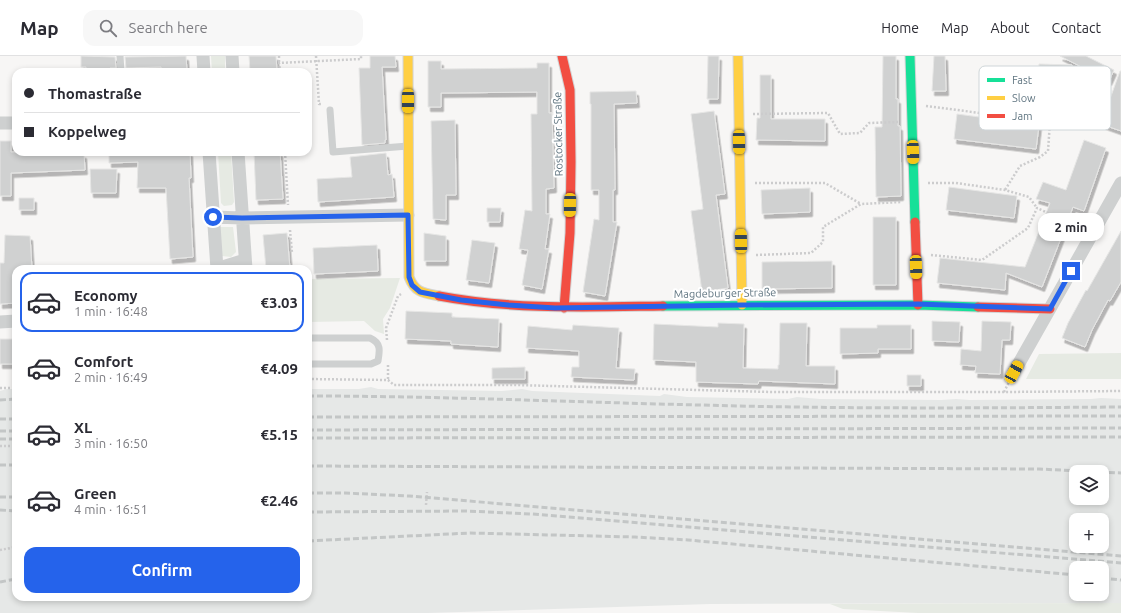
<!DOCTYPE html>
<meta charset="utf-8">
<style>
body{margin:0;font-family:Ubuntu,sans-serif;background:#f7f7f7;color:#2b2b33;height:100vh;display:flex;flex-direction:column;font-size:15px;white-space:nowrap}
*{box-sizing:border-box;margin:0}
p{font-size:13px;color:#7c7c81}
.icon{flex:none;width:22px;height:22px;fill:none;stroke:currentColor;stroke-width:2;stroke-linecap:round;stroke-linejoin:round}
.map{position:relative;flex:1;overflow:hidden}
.sheet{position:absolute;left:12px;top:209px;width:300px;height:336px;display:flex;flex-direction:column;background:#fff;border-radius:12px;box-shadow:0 2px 6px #0003}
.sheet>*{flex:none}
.banner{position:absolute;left:12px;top:12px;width:300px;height:88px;border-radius:12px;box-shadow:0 2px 6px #0003;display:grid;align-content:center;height:88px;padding:0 12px;background:#fff}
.tools{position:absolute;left:1069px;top:409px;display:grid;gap:8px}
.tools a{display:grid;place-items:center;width:40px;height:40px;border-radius:8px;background:#fff;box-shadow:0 2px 6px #0003;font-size:20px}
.end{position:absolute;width:18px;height:18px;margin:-9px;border:5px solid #2563eb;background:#fff;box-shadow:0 0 0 2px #fff}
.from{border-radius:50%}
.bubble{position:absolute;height:28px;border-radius:12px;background:#fff;box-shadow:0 2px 6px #0003;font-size:13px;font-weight:700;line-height:28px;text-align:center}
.car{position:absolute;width:12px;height:24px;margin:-12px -6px;border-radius:5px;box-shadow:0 0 3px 1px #0007;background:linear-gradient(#f5c518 24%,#345 0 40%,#f5c518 0 76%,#345 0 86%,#f5c518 0)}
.banner b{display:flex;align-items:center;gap:14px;height:38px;font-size:15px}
.banner b+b{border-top:1px solid #e1e1e2}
.banner i{width:10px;height:10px;background:#2b2b33}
ul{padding:7px 0 0;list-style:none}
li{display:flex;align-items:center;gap:12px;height:60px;margin:0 8px 6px;padding:0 4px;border:2px solid transparent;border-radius:12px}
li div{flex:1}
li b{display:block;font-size:15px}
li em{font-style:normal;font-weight:700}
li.active{border-color:#2563eb}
li>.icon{width:36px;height:36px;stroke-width:1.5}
.button{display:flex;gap:8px;margin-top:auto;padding:8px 12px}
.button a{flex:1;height:46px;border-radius:12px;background:#2563eb;color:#fff;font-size:16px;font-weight:700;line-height:46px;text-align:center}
header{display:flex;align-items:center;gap:24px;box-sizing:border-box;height:56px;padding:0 20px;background:#fff;border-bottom:1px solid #e1e1e2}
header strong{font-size:19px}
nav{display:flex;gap:22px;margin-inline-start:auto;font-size:14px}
.search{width:280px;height:36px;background:#f7f7f7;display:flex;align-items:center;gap:10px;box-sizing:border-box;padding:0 14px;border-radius:12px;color:#7c7c81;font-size:15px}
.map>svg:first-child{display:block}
</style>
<header>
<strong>Map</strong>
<div class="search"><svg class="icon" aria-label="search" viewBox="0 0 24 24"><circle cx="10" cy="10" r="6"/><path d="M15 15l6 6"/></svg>Search here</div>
<nav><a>Home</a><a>Map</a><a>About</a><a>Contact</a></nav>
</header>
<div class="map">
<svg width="1121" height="557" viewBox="0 0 1121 557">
<defs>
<filter id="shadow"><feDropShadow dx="2.5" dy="4.5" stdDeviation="0" flood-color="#0004"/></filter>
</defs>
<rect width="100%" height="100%" fill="#f7f6f5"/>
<path fill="#e6e8e7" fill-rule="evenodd" d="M371 331 378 333 502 335 522 333 532 335 660 340 664 338 687 341 788 343 797 341 820 343 941 344 956 343 970 344 1091 343 1101 342 1121 343V547L710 548 428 557H0V335L7 333H16V541H308V333H359ZM1076 416H1102V442H1076ZM1076 464H1102V490H1076ZM1076 512H1102V538H1076Z"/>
<path fill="#e6eae3" d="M211 0H225V16H212Z
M218 96H231L234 146 232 149 224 150 221 147Z
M219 171H233L236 196 231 201 222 200Z
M400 222 390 252 383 263 384 278 375 275 364 265 308 266V223Z
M1121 297V323H1026L1039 298Z
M1121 547V557H918L843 553 830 548Z"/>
<path fill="#d0d1d1" stroke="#e6e6e5" filter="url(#shadow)" d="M81 0 115 1 116 12H110V16H86V11H81Z
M186 0 187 16H162L161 11 126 12 125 1Z
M249 0H276L277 16H250Z
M370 0H395L396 11H382L386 84H385V87L362 89 359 12H370Z
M708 0H719L718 43H707Z
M883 0H896V43H898V70H900L901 140 876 141 875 71H882Z
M934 0H945L946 35H932Z
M1060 0H1086L1114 14 1109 25Z
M428 5H441V13L537 12V7H549V57H552L554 132 546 133V158H550L545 193H549L542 233 522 229 528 194 519 193 525 154 532 155 531 58H537V36L441 37V51H428Z
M1039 8 1072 9V34L1038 33Z
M1120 15H1121V75L1101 68Z
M760 19H771V63H825V85L756 84 757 62H760Z
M636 35 637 47 614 48 615 134H613V166H617L605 240 583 236 594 163 599 164V134H591V48H590V36Z
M714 55 725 138 716 139 728 232 702 236 691 155 703 153 691 58Z
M957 58 1039 69 1036 93 954 83Z
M455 64 456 139H446V164L433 163 431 65Z
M1084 84 1106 92 1084 155 1073 151 1042 231 1006 217 1005 234 937 227 940 202 1025 211 1050 147 1036 143 1043 126 1066 134Z
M0 85H11V96H72L73 98H84L85 114 11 117V140H0Z
M109 96H190L191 122H189L193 201 170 203 166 132H137L138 106 109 107Z
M254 96H280L283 143 256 144Z
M386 97 388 119 392 118 394 141 318 146 317 123 352 121 350 101Z
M90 113H117L116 137H91Z
M949 131 1017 140 1014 162 946 154Z
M810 132V156L762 158 761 134Z
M19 142H34V154H19Z
M487 152H501L500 166H487Z
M873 161H896V229H873Z
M1121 175V226L1110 245 1108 244 1092 274 1085 291 1062 282 1068 267 1086 234 1087 235Z
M287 177 290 213H266L263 179Z
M424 177 446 180V205H424Z
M5 179 30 180 32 213H16V247L0 248V207H4Z
M472 184 495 187 489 227 466 224Z
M377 189 378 215 314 218 313 192Z
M832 205V232L762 233V206Z
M406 255 452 257V261L499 263 498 291 451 288V285L405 283Z
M932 265 960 266 959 286 932 285Z
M982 265 1011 266 1010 284H1002L1000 318 975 317 976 310 960 309 961 293 981 295Z
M718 267 744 268 743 312 778 313V309H779L780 267H807L806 310H835V328L759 325 758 328 696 326V306L653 304 654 268 718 271Z
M573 269 619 272 616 312 635 313 634 324 571 321 572 311H579V295L526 292 528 270 572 274Z
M877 269H911V293H878V297L840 298V272H877Z
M0 283H16V308H0Z
M525 311V323H492V312Z
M907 319H921V330H907Z"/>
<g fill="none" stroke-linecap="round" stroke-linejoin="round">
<g stroke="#d3d4d5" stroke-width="11">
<path id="fast" d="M910 0 915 166
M663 250 918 249 978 251"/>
</g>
<g stroke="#d3d4d5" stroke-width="11">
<path id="slow" d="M408 0 409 221C415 237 424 237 439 240
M738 0 742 249"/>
</g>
<g stroke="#d3d4d5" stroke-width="11">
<path id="jam" d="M562 0 570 34 571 106 570 177 564 252
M915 166 918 249
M439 240C513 254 588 251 663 250
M978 251 1050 253"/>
</g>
<path stroke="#cccccd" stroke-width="2.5" stroke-dasharray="2 2" stroke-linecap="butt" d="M279 0V7
M316 0 319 48H322
M280 16 279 7 361 3V0
M926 50 1050 66 1048 95 1040 101 1020 110 1005 134
M753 58 828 57 840 78 860 77 869 67 898 66
M285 96 288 149
M755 127H825L861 148
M928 127H956L1005 134 1029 141 1037 152
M290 174 292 197
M756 199 811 197 823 186V171L861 148 901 146
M931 199 982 204 1028 172 1037 152 1081 172
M387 284 386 272 398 240 401 238
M388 309V324
M308 323 388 324 394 329H516L771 336H1004L1121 335
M0 332H16
M1004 336 1009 326
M0 390H16
M426 449 427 436
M0 494 16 491"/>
<path stroke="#ced0d0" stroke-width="7" d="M120 0 121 16
M330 54 333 96 408 90
M308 282H370C381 287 380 294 378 305L371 308H308"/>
<path stroke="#ced0d0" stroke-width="13" d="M203 0 204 16
M232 0 233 16
M0 67H16
M209 96 217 213
M238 96 246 213
M213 161 242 162 408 159
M216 213 245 204
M0 266 16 265
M1014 316 1121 127"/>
<use href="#fast" stroke="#16e098" stroke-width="9"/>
<use href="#slow" stroke="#ffcf43" stroke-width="9"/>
<use href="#jam" stroke="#f24e42" stroke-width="9"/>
<path stroke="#c3c6c6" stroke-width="3" stroke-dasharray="6 3" stroke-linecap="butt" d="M308 340C439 340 569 346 700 349 840 353 981 352 1121 351
M0 344 16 343
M308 361 1121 360
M0 363H16
M308 374 1121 372
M0 375H16
M308 382 1121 381
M0 383H16
M0 409H16
M308 410 1039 413 1121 417
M308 437H345L409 440 1121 500
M0 441H16
M0 454 16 455
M308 456 466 455 532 458 1121 507
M308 485 470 477 635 481 688 484 1076 519
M1102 522 1121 524
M0 526 16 523"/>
</g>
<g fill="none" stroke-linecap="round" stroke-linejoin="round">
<path stroke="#2563eb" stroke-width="5" d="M213 161 242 162 408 159 409 221 412 229 420 236 461 244 508 249 555 252 742 249 918 248 1050 253 1071 215"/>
</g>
<g text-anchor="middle" stroke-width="4" stroke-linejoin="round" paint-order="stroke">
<g font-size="11" fill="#607581" stroke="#fff">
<text transform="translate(558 78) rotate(-91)" y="4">Rostocker Straße</text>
<text transform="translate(725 237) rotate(-1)" y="4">Magdeburger Straße</text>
</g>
</g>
<rect x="979" y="10" width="132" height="64" rx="6" fill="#fff" stroke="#cfd6d9" stroke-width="1"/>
<rect x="987" y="22" width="18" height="4" fill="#16e098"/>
<rect x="987" y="40" width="18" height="4" fill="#ffcf43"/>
<rect x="987" y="58" width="18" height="4" fill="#f24e42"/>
<g font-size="11" fill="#607581">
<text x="1012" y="28">Fast</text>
<text x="1012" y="46">Slow</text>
<text x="1012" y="64">Jam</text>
</g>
</svg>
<div class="tools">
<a><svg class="icon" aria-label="layers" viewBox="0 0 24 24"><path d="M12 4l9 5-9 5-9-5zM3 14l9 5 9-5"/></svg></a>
<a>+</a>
<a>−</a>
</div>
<i class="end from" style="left:213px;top:161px"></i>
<i class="end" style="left:1071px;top:215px"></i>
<div class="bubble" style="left:1038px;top:157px;width:66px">2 min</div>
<i class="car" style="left:408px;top:45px;rotate:180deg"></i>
<i class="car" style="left:739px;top:86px;rotate:179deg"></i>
<i class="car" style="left:913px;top:96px;rotate:178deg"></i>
<i class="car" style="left:570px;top:149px;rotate:181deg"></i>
<i class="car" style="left:741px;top:185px;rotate:359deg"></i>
<i class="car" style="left:916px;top:211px;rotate:178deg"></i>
<i class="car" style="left:1014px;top:316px;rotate:29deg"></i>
<div class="banner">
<b><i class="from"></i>Thomastraße</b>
<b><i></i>Koppelweg</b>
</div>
<section class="sheet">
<ul>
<li class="active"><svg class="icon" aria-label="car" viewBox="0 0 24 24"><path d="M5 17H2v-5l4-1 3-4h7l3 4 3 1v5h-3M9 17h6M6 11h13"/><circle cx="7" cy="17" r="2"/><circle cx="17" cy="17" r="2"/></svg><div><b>Economy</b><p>1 min · 16:48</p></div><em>€3.03</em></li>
<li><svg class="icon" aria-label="car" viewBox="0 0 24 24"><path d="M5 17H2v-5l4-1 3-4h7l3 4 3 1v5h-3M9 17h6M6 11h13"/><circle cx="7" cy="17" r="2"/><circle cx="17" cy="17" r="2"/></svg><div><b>Comfort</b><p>2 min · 16:49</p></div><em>€4.09</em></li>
<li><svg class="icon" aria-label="car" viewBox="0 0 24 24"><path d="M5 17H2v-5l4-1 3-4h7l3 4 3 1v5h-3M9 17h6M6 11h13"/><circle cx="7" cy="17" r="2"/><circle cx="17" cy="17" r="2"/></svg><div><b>XL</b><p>3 min · 16:50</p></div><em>€5.15</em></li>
<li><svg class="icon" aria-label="car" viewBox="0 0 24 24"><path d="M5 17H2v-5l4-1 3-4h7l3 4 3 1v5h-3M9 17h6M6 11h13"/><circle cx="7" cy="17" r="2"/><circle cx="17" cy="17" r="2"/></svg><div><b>Green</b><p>4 min · 16:51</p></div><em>€2.46</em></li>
</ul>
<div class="button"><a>Confirm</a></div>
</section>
</div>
